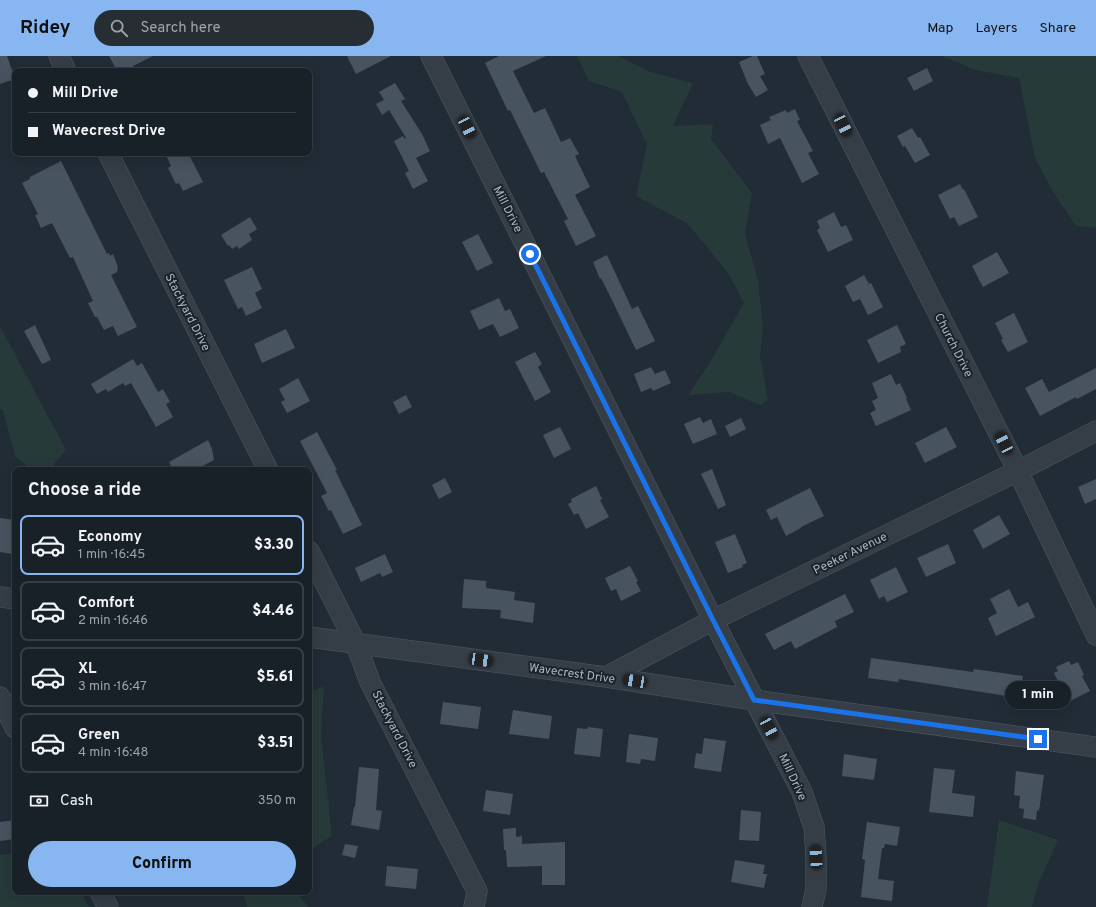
<!DOCTYPE html>
<meta charset="utf-8">
<style>
body{margin:0;font-family:Overpass,sans-serif;background:#262e34;color:#f1f3f6;height:100vh;display:flex;flex-direction:column;font-size:15px;white-space:nowrap}
*{box-sizing:border-box;margin:0}
p{font-size:13px;color:#9fa3a8}
.icon{flex:none;width:22px;height:22px;fill:none;stroke:currentColor;stroke-width:2;stroke-linecap:round;stroke-linejoin:round}
.map{position:relative;flex:1;overflow:hidden}
.details{position:absolute;left:12px;top:411px;width:300px;height:428px;display:flex;flex-direction:column;background:#192128;border-radius:8px;box-shadow:0 4px 16px #0002,0 0 0 1px #373e45}
.details>*{flex:none}
.banner{position:absolute;left:12px;top:12px;width:300px;height:88px;border-radius:8px;box-shadow:0 4px 16px #0002,0 0 0 1px #373e45;display:grid;align-content:center;height:88px;padding:0 16px;background:#192128}
.end{position:absolute;width:18px;height:18px;margin:-9px;border:5px solid #1a73e8;background:#fff;box-shadow:0 0 0 2px #fff}
.from{border-radius:50%}
.bubble{position:absolute;height:28px;border-radius:14px;background:#192128;box-shadow:0 4px 16px #0002,0 0 0 1px #373e45;font-size:13px;font-weight:800;line-height:28px;text-align:center}
.car{position:absolute;width:12px;height:24px;margin:-12px -6px;border-radius:5px;box-shadow:0 0 3px 1px #0007;background:linear-gradient(#222 24%,#8ab4d8 0 40%,#222 0 76%,#8ab4d8 0 86%,#222 0)}
.banner b{display:flex;align-items:center;gap:14px;height:38px;font-size:15px}
.banner b+b{border-top:1px solid #373e45}
.banner i{width:10px;height:10px;background:#f1f3f6}
ul{padding:0;list-style:none}
li{display:flex;align-items:center;gap:12px;height:60px;margin:0 8px 6px;padding:0 8px;border:2px solid #373e45;border-radius:8px}
li div{flex:1}
li b{display:block;font-size:15px}
li em{font-style:normal;font-weight:800}
li.active{border-color:#87b6f1}
li>.icon{width:36px;height:36px;stroke-width:1.5}
h2{padding:0 16px;font-size:18px;line-height:48px}
.pay{display:flex;align-items:center;gap:10px;height:44px;padding:0 16px;font-size:15px}
.pay p{margin-inline-start:auto}
.action{display:flex;gap:8px;margin-top:auto;padding:8px 16px}
.action a{flex:1;height:46px;border-radius:24px;background:#87b6f1;color:#111;font-size:16px;font-weight:800;line-height:46px;text-align:center}
header{display:flex;align-items:center;gap:24px;box-sizing:border-box;height:56px;padding:0 20px;background:#87b6f1;color:#111}
header strong{font-size:19px}
nav{display:flex;gap:22px;margin-inline-start:auto;font-size:14px}
.search{width:280px;height:36px;background:#262e34;display:flex;align-items:center;gap:10px;box-sizing:border-box;padding:0 14px;border-radius:22px;color:#9fa3a8;font-size:15px}
.map>svg:first-child{display:block}
</style>
<header>
<strong>Ridey</strong>
<div class="search"><svg class="icon" aria-label="search" viewBox="0 0 24 24"><circle cx="10" cy="10" r="6"/><path d="M15 15l6 6"/></svg>Search here</div>
<nav><a>Map</a><a>Layers</a><a>Share</a></nav>
</header>
<div class="map">
<svg width="1096" height="851" viewBox="0 0 1096 851">
<rect width="100%" height="100%" fill="#212c36"/>
<path fill="#263a39" d="M577 0H618L650 16 693 27 673 70 713 68 711 83 752 137 745 178 758 224 763 270 760 300 768 344 760 349 729 336 688 339 709 308 744 247 728 217 688 168 636 140 647 89 622 36 589 25Z
M942 0H1096V172L1076 170 1052 134 1035 102 1019 22 975 14Z
M0 270 66 394 49 414H31L15 400 3 354 0 353Z
M324 630 321 679 332 780 311 793H309V637Z
M999 764 1058 784 1038 828 1032 851H987Z
M15 797V836H80L89 851H0V799Z
M243 836H296L309 851H247Z"/>
<path fill="#485360" d="M0 0H7L15 22V23L0 28Z
M109 0H153L133 10 135 15H117Z
M347 0H391L356 18Z
M499 0H546L513 15 534 57 545 52 561 86 570 82 579 98 575 100 590 131 575 139 596 180 576 190 564 165 568 163 544 116 541 117 510 54 508 55 485 7Z
M753 0H757L765 18 760 20 768 34 756 41 748 28 739 6Z
M927 12 933 25 914 35 907 22Z
M395 27 405 43 401 45 422 78 430 95 416 102 428 125 413 133 405 117 409 115 394 85 403 80 405 83 406 82 389 54 382 59 376 48 384 44 379 36Z
M795 53 800 64 797 65 813 95 808 97 819 118 802 127 780 82 768 88 760 69 771 64 769 61 786 54 787 57Z
M912 72 918 82 920 81 930 99 915 107 905 90 903 91 897 80Z
M165 97H188L203 126 183 135 179 127 176 128 168 112 171 110Z
M61 105 107 198 109 197 110 200 113 198 118 211 117 216 111 219 137 271 118 280 113 270 104 274 97 261H95L88 247 93 245 73 201 70 202 52 167 41 172 35 159 38 158 22 127 30 123V121Z
M960 128 963 134 964 133 978 161 959 170 954 161 950 163 938 139Z
M834 156 841 171 846 169 853 184 828 196 817 174 820 172 817 165Z
M250 161 257 173 249 178 252 184 239 193 237 190 232 193 229 189 228 190 221 179Z
M478 178 493 207 477 215 462 186Z
M997 196 1009 217 983 231 972 210Z
M607 199 632 253 638 250 655 285 636 294 610 240 601 222 600 223 593 206Z
M252 211 262 233 255 237 262 252 246 260 242 251 238 253 224 224Z
M864 219 869 228 871 227 883 251 868 259 860 243 853 246 845 230Z
M499 242 505 255 510 253 519 272 500 281 493 268 479 274 470 255Z
M1014 257 1028 286 1008 296 1001 284 1003 283 995 267Z
M35 269 51 304 42 308 24 275Z
M897 269 906 288 900 291 901 296 878 307 867 284Z
M286 273 295 292 262 307 254 288Z
M535 296 542 308 538 311 551 336 535 345 515 306Z
M133 303 137 310 142 307 158 336 163 333 170 346 166 348 173 361 156 371 131 327 125 330 123 327 108 336 106 333 97 338 91 328Z
M651 311 655 318 665 314 671 327 653 335 651 332 641 336 634 318Z
M1096 312V333L1077 343 1076 341 1040 360 1025 332 1042 323 1049 336Z
M891 318 896 329 900 327 907 342 906 343 911 354 876 370 870 357 876 354 872 345 878 342 872 327Z
M298 322 310 345 287 357 281 346 285 344 279 333Z
M406 339 412 351 399 358 393 346Z
M700 361 703 367 711 363 717 378 693 388 684 368Z
M741 362 746 373 730 381 725 370Z
M560 371 571 393 554 402 543 379Z
M946 371 957 391 925 407 915 387Z
M317 376 337 414H335L362 469 343 478 331 454 329 455 321 440 327 437 300 385Z
M208 384 212 393 214 404 195 414H173L169 406Z
M712 413 726 449 718 453 701 418Z
M445 422 452 436 439 443 432 429Z
M1096 423V443L1085 448 1078 431Z
M596 430 602 443 600 444 609 461 586 473 578 457 574 459 568 448 572 446 571 443Z
M810 432 824 460 801 471V472L786 480 777 461 771 464 766 454Z
M999 459 1010 478 983 493 973 474Z
M0 462 15 464V495L13 494 12 498 0 496Z
M735 478 747 507 742 509 743 511 728 517 715 486Z
M948 488 956 507 926 521 917 502Z
M385 498 393 516 382 521 380 517 361 526 355 512Z
M630 510 638 525 636 526 641 535 621 545 616 533 611 535 605 522Z
M896 511 908 536 887 546 884 540 879 543 870 524Z
M464 523 486 525V532L515 536 514 544 535 547 533 567 500 562 501 554 462 552Z
M1009 533 1018 551 1028 546 1035 561 996 580 988 562 997 557 990 543Z
M845 538 854 556 835 565 837 571 795 593 791 585 774 594 765 578Z
M871 602 973 616 974 613 1023 620 1019 642 899 623 898 626 868 622Z
M1069 605 1071 609 1078 606 1084 619 1082 620 1090 635 1068 646 1054 617 1058 615 1056 611Z
M443 646 481 651 478 673 440 668Z
M513 654 552 660 549 683 509 678Z
M588 671 603 673 600 701 574 698 577 672 587 673Z
M629 678 658 682 655 705 641 703 640 708 626 706Z
M704 682 726 685 721 716 694 712 696 697 702 698Z
M844 698 877 703 874 724 842 720Z
M359 711 379 713 376 754 382 755 379 774 351 769 354 751H355Z
M934 712 955 714 952 737 975 740 973 761 929 756Z
M1016 715 1044 719 1039 755 1037 754 1036 764 1023 762 1024 753 1019 752 1020 740 1014 739Z
M486 734 513 738 510 759 483 755Z
M741 754 761 756 759 785 739 784Z
M15 764V783L0 785V766Z
M867 766 900 771 897 790 885 788 884 792H882L878 823 894 825 892 845 861 841 865 804 862 803Z
M516 772V781L522 780V788L565 786V829H542V810L507 811 506 794H504L503 773Z
M345 788 358 790 355 802 342 799Z
M735 804 765 809 763 818H767L764 832 731 826Z
M387 810 418 813 416 833 385 830Z"/>
<g fill="none" stroke-linecap="round" stroke-linejoin="round">
<g stroke="#525b65" stroke-width="21">
<path id="minor" d="M59 0 66 15
M431 0 713 564 802 736 814 771 816 801V833L812 851
M808 0 1018 415 1096 579
M108 97 268 414
M309 495 356 588 370 626 477 835 474 851
M0 541 15 543
M309 581 606 621 754 644 1096 691
M606 621 713 564 1018 415 1096 375
M0 641 15 672
M100 836 108 851"/>
</g>
<use href="#minor" stroke="#353d47" stroke-width="20"/>
</g>
<g fill="none" stroke-linecap="round" stroke-linejoin="round">
<path stroke="#1a73e8" stroke-width="5" d="M530 198 713 564 754 644 1038 683"/>
</g>
<g text-anchor="middle" stroke-width="4" stroke-linejoin="round" paint-order="stroke">
<g font-size="12" fill="#afb8c3" stroke="#1a222b">
<text transform="translate(508 153) rotate(63)" y="4">Mill Drive</text>
<text transform="translate(188 256) rotate(63)" y="4">Stackyard Drive</text>
<text transform="translate(954 289) rotate(63)" y="4">Church Drive</text>
<text transform="translate(850 497) rotate(-26)" y="4">Peeker Avenue</text>
<text transform="translate(572 617) rotate(8)" y="4">Wavecrest Drive</text>
<text transform="translate(395 673) rotate(63)" y="4">Stackyard Drive</text>
<text transform="translate(793 721) rotate(65)" y="4">Mill Drive</text>
</g>
</g>
</svg>
<i class="end from" style="left:530px;top:198px"></i>
<i class="end" style="left:1038px;top:683px"></i>
<div class="bubble" style="left:1005px;top:625px;width:66px">1 min</div>
<i class="car" style="left:843px;top:69px;rotate:153deg"></i>
<i class="car" style="left:467px;top:71px;rotate:154deg"></i>
<i class="car" style="left:1004px;top:387px;rotate:333deg"></i>
<i class="car" style="left:481px;top:604px;rotate:98deg"></i>
<i class="car" style="left:635px;top:625px;rotate:279deg"></i>
<i class="car" style="left:769px;top:672px;rotate:152deg"></i>
<i class="car" style="left:816px;top:801px;rotate:357deg"></i>
<div class="banner">
<b><i class="from"></i>Mill Drive</b>
<b><i></i>Wavecrest Drive</b>
</div>
<section class="details">
<h2>Choose a ride</h2>
<ul>
<li class="active"><svg class="icon" aria-label="car" viewBox="0 0 24 24"><path d="M5 17H2v-5l4-1 3-4h7l3 4 3 1v5h-3M9 17h6M6 11h13"/><circle cx="7" cy="17" r="2"/><circle cx="17" cy="17" r="2"/></svg><div><b>Economy</b><p>1 min · 16:45</p></div><em>$3.30</em></li>
<li><svg class="icon" aria-label="car" viewBox="0 0 24 24"><path d="M5 17H2v-5l4-1 3-4h7l3 4 3 1v5h-3M9 17h6M6 11h13"/><circle cx="7" cy="17" r="2"/><circle cx="17" cy="17" r="2"/></svg><div><b>Comfort</b><p>2 min · 16:46</p></div><em>$4.46</em></li>
<li><svg class="icon" aria-label="car" viewBox="0 0 24 24"><path d="M5 17H2v-5l4-1 3-4h7l3 4 3 1v5h-3M9 17h6M6 11h13"/><circle cx="7" cy="17" r="2"/><circle cx="17" cy="17" r="2"/></svg><div><b>XL</b><p>3 min · 16:47</p></div><em>$5.61</em></li>
<li><svg class="icon" aria-label="car" viewBox="0 0 24 24"><path d="M5 17H2v-5l4-1 3-4h7l3 4 3 1v5h-3M9 17h6M6 11h13"/><circle cx="7" cy="17" r="2"/><circle cx="17" cy="17" r="2"/></svg><div><b>Green</b><p>4 min · 16:48</p></div><em>$3.51</em></li>
</ul>
<div class="pay"><svg class="icon" aria-label="cash" viewBox="0 0 24 24"><path d="M3 7h18v10H3z"/><circle cx="12" cy="12" r="2"/></svg>Cash<p>350 m</p></div>
<div class="action"><a>Confirm</a></div>
</section>
</div>
